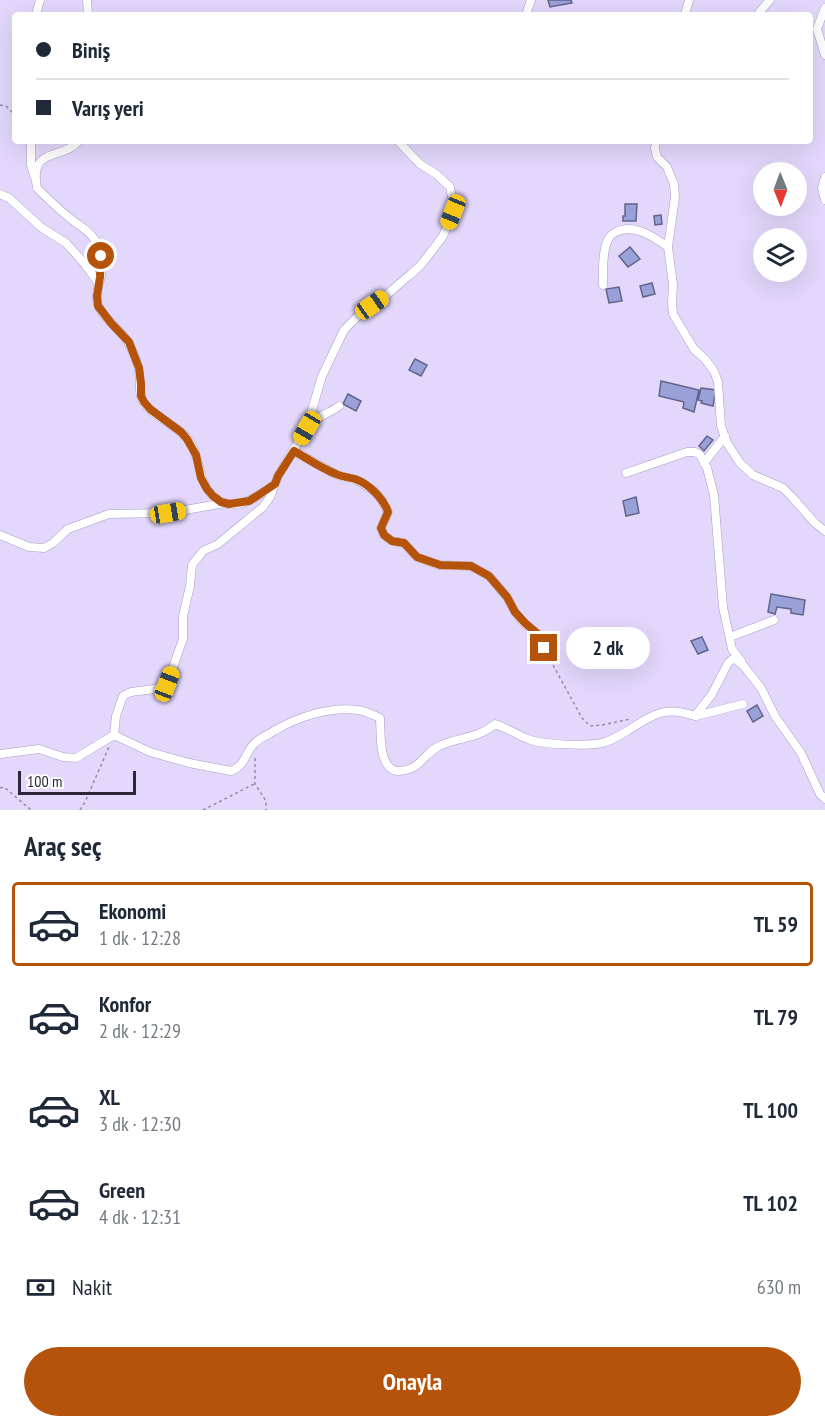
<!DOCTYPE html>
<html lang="tr">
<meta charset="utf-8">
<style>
body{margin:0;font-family:"PT Sans Narrow",sans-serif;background:#f2f2f3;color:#1f2937;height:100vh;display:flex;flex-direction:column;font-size:22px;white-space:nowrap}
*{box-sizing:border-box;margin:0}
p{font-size:20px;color:#747a83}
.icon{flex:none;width:33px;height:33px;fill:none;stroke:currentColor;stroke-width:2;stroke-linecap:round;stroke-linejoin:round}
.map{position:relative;height:810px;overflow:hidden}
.panel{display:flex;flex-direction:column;background:#fff;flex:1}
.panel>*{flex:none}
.top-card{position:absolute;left:12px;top:12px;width:801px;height:132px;border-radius:6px;box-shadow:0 6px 24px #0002;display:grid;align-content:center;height:132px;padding:0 24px;background:#fff}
.needle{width:39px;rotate:179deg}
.fabs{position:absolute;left:753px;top:162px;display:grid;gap:12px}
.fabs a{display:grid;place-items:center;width:54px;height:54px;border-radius:50%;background:#fff;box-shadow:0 6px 24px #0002;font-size:30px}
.scale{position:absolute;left:18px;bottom:15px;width:118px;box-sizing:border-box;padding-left:6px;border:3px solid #2c2738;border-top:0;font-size:16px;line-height:21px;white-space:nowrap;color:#2c2738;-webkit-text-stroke:4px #fff;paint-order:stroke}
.end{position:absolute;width:27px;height:27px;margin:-14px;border:8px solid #b45309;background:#fff;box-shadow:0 0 0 3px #fff}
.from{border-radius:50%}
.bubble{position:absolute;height:42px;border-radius:21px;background:#fff;box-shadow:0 6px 24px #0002;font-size:20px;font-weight:800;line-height:42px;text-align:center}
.car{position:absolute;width:18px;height:36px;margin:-18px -9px;border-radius:8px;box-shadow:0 0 4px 2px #0007;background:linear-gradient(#f5c518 24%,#345 0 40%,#f5c518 0 76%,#345 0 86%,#f5c518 0)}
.top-card b{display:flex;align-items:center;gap:21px;height:57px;font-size:22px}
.top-card b+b{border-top:2px solid #e0e1e3}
.top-card i{width:15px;height:15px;background:#1f2937}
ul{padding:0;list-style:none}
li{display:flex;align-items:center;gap:18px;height:84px;margin:0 12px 9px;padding:0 12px;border:3px solid transparent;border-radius:6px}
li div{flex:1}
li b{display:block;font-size:22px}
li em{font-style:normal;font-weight:800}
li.on{border-color:#b45309}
li>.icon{width:54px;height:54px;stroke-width:1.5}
h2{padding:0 24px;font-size:27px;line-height:72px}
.pay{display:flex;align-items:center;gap:15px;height:66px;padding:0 24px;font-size:22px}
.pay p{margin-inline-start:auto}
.action{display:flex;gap:12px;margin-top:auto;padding:12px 24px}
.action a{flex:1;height:69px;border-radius:36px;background:#b45309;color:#fff;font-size:24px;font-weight:800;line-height:69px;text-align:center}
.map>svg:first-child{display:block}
</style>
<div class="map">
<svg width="825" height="810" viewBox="0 0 825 810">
<rect width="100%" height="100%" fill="#e3d8fc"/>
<path fill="#9aa0d8" stroke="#60648a" stroke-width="1.5" d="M548 0H571L572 3 550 7Z
M625 204H637L636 221H623V216H625Z
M661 215 662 224 655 225 654 216Z
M630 247 640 259 628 267 619 256Z
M652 283 655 294 643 297 640 286Z
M619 287 622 301 609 303 606 289Z
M415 359 427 365 421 376 409 370Z
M661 381 699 390 694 412 683 408 684 402 659 396Z
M701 388 716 390 713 406 701 403 702 401 698 400Z
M348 394 361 401 356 411 343 404Z
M707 436 713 440 704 451 699 446Z
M636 497 639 513 626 516 623 501Z
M771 594 805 600 803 615 791 613V609L777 607 775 614 768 612Z
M702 637 708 650 698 654 691 641Z
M757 705 763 716 753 722 747 711Z"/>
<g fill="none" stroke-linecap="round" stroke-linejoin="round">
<g stroke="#a99cc5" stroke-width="9">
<path id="minor" d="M87 0 88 15
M825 8 817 29 825 55
M36 15 40 0
M526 15 531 0
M685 15 689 0
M757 15 770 0
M31 141V165L35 178
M79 141C61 161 29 146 37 188 48 199 59 210 71 219 79 226 90 231 95 240 101 251 102 263 101 276 99 285 94 298 99 307 106 322 124 331 130 346 134 354 138 363 139 372 141 382 138 395 144 403 157 420 181 426 192 445 202 465 198 488 220 501 238 512 259 495 274 485
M656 141 655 148 657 157 667 167 674 184 675 197 668 247 673 284 672 302 673 314 694 349 705 359 714 371 718 382 721 426 727 443 740 463 753 475 783 488 792 497 815 523 825 531
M825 177 822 188 825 200
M0 194 9 198 42 228 66 243 84 263 99 284
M603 285C603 272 602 248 609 238 610 236 614 233 616 232 634 223 654 237 668 247
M308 426C316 416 329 414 339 406
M294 451 337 475 357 480 374 491 381 499 388 512 381 528 384 535 392 541 404 543 417 557 439 565 471 566 489 576 507 597 515 612 524 623 539 635 550 659
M704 463 725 436
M626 473 687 452H695L700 455 707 468 714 495 723 607 732 649 741 661
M0 535 29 547 44 548 53 543 68 529 109 514 168 513 225 503
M730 637 774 620
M696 716 743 704
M114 735 150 752 189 763 231 771C247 764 244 754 254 744 259 738 268 735 274 731 297 717 331 706 358 710 366 711 373 715 380 718 381 732 378 768 397 771 402 771 410 769 414 767 423 761 430 750 439 746 458 737 478 739 495 724 507 728 517 735 528 739 541 745 588 746 602 743 611 741 619 736 627 731 652 715 664 705 695 716L712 694 728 663 734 658 743 665 761 688 775 716 801 753 820 794 825 799
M114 735 116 716 123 696 131 692 155 689 167 684 183 639V616L190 586 192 565 203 551 218 544 263 507 270 497 278 476 307 427 322 376 344 330 361 313 383 298 399 284 410 275 421 265 443 236 453 212V201L450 187 436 174 420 164 398 141
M0 754 39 749 63 757 76 758 114 735"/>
</g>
<path stroke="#948ba7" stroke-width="1.5" stroke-dasharray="3 3" stroke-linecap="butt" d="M0 105 6 106 15 115
M553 665 582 718 590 726 602 725 630 719
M255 758V784L266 801V810
M0 788 4 787 31 810
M80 810 85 802 109 747
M203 810 254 784"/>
<use href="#minor" stroke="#fff" stroke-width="8"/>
</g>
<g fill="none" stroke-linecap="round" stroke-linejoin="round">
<path stroke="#b45309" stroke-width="8" d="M101 256 100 277 97 296 98 306 111 323 129 342 139 368 141 384V396L144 402 150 409 181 432 187 439 196 455 201 478 207 489 213 496 221 502 229 504 249 501 257 496 275 484 278 476 294 451C308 459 321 468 336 474 342 477 348 477 355 479 369 484 383 498 388 512L381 528 384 535 392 541 404 543 417 557 440 565 471 566 489 576 507 597 515 612 525 623 539 635 544 648"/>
</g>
</svg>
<div class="fabs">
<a><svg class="needle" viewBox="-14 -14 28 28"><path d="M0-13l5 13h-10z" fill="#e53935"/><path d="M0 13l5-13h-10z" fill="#747a83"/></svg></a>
<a><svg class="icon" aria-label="layers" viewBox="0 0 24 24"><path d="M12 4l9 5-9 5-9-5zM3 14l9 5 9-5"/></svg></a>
</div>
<div class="scale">100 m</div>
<i class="end from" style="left:101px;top:256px"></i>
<i class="end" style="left:544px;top:648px"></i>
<div class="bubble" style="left:566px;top:627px;width:84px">2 dk</div>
<i class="car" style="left:453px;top:212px;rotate:202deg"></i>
<i class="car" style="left:372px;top:305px;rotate:55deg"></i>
<i class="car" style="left:307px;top:428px;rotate:210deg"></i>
<i class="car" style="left:168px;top:513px;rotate:81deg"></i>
<i class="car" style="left:167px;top:684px;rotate:21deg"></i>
<div class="top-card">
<b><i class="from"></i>Biniş</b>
<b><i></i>Varış yeri</b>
</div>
</div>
<section class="panel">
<h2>Araç seç</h2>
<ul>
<li class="on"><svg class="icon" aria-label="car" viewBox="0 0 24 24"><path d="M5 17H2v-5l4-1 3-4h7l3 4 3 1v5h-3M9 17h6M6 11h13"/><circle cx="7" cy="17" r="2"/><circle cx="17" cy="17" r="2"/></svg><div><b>Ekonomi</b><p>1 dk · 12:28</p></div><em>TL 59</em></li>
<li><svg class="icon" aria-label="car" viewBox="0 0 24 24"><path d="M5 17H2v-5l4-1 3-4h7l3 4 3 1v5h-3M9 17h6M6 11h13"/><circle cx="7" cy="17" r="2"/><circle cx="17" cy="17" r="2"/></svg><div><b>Konfor</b><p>2 dk · 12:29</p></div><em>TL 79</em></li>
<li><svg class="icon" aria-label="car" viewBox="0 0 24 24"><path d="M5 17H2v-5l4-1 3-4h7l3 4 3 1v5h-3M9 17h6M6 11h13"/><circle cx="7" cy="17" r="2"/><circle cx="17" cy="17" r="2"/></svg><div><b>XL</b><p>3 dk · 12:30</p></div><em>TL 100</em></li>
<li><svg class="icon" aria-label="car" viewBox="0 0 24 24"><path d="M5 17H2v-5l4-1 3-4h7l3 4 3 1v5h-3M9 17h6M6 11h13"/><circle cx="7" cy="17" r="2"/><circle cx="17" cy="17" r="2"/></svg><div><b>Green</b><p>4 dk · 12:31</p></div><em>TL 102</em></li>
</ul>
<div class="pay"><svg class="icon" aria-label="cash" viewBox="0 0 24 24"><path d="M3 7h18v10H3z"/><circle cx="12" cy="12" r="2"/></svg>Nakit<p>630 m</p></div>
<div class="action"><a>Onayla</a></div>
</section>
